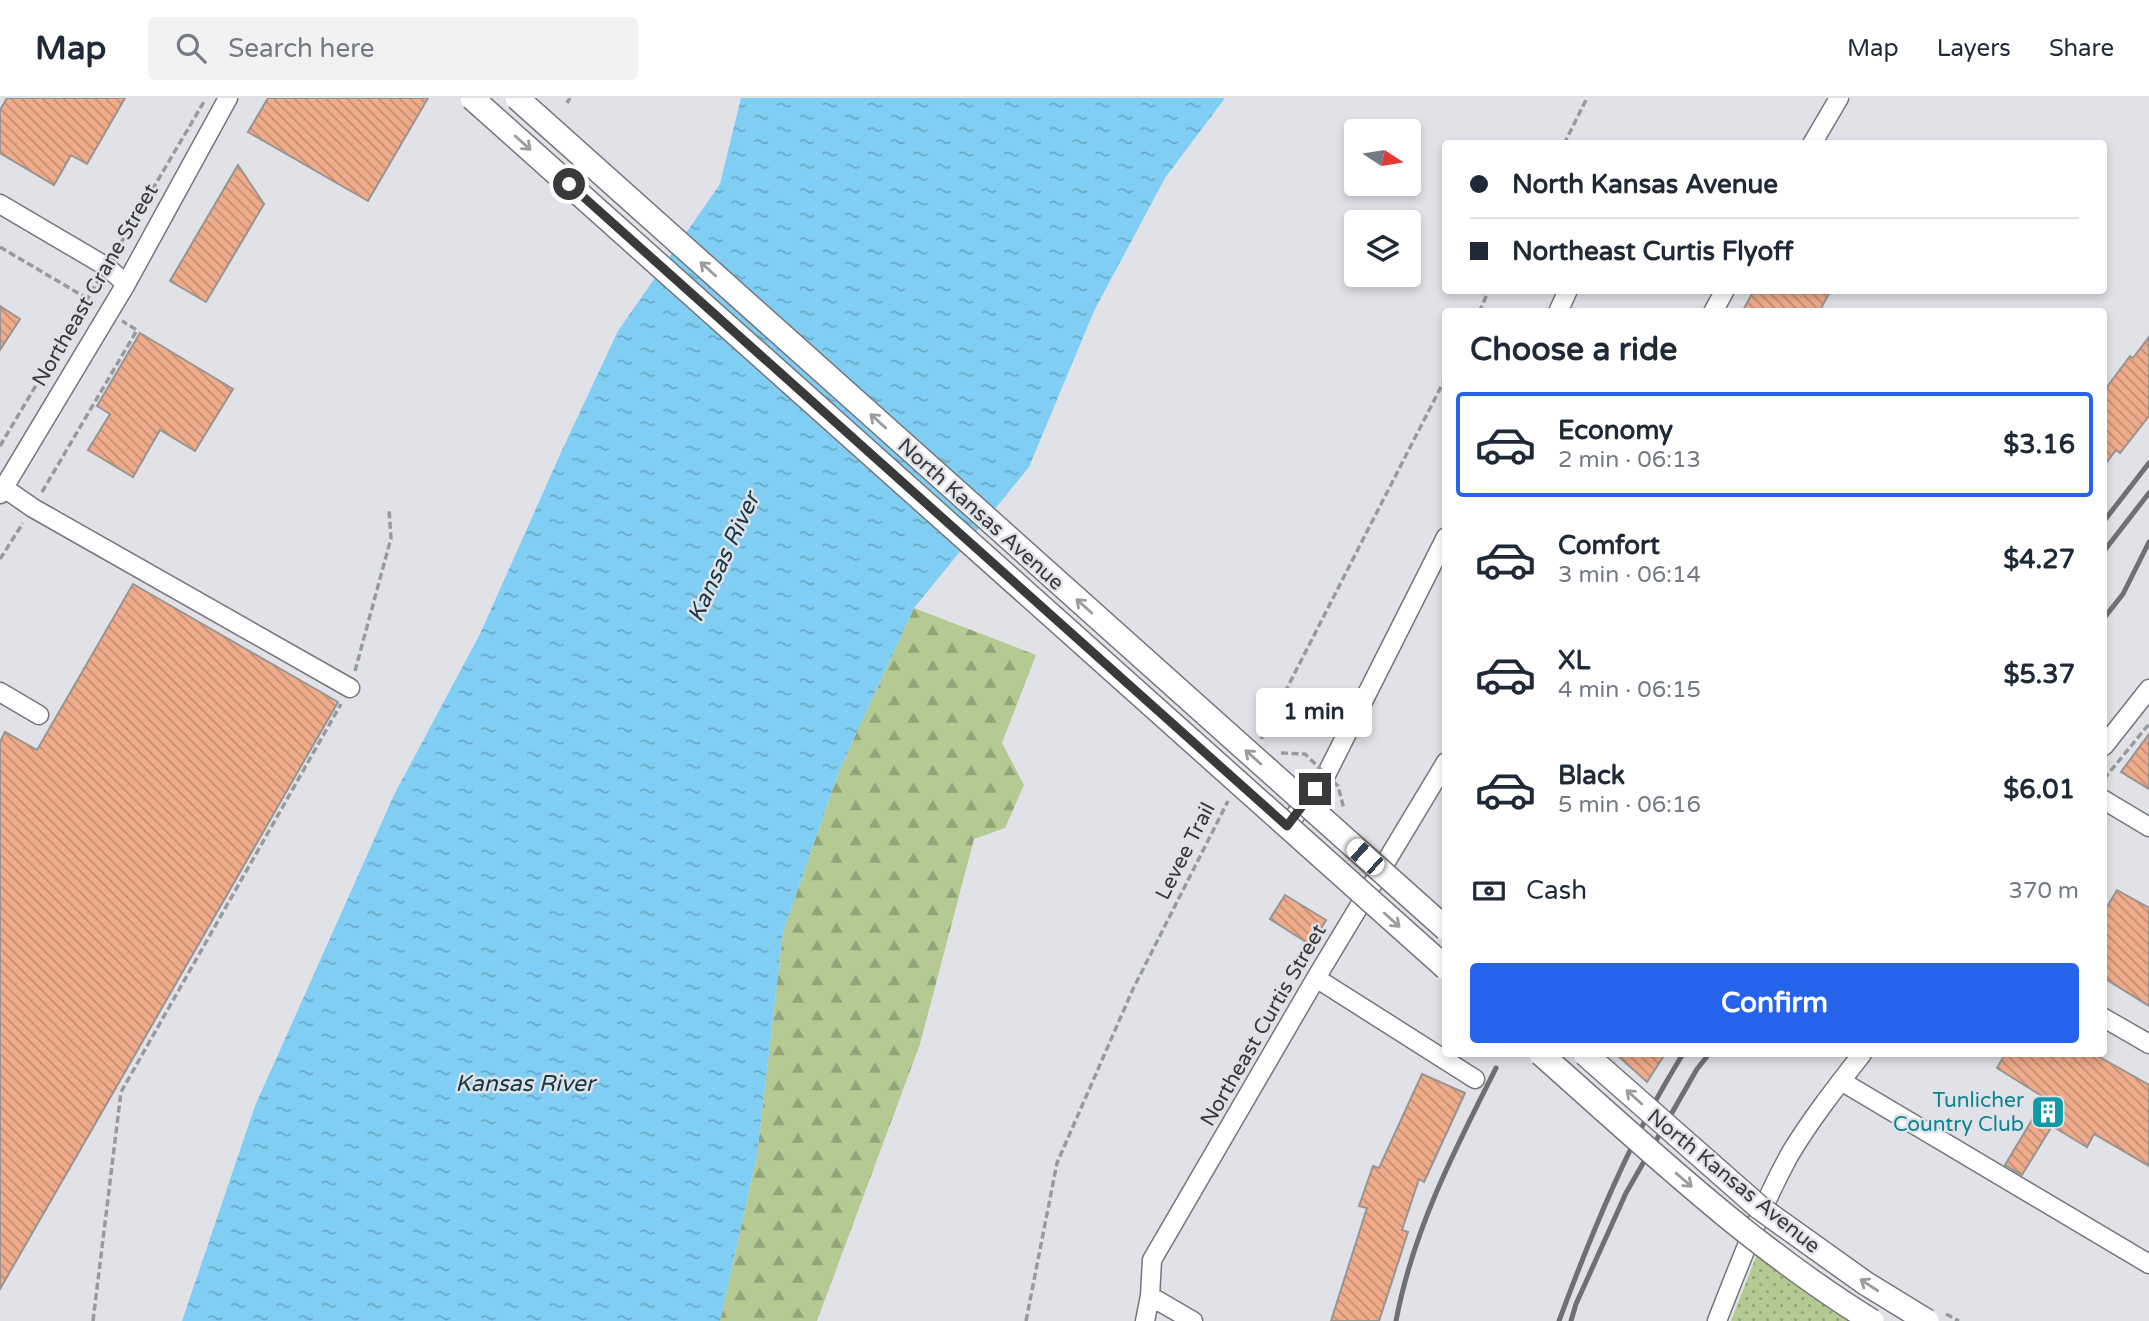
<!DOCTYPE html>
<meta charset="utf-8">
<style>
body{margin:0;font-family:"Varela Round",sans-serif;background:#f2f2f3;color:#1f2937;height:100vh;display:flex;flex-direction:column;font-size:26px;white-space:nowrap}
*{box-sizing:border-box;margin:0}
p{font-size:23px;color:#747a83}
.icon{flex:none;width:38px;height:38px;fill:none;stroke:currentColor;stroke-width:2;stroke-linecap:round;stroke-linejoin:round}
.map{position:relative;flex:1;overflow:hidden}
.sheet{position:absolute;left:1442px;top:210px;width:665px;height:749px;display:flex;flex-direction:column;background:#fff;border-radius:7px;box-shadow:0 4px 10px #0003}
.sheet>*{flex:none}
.guide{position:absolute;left:1442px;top:42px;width:665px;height:154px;border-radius:7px;box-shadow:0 4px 10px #0003;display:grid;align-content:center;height:154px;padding:0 28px;background:#fff}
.needle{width:46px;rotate:102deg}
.buttons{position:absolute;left:1344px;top:21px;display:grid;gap:14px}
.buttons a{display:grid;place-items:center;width:77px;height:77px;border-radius:7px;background:#fff;box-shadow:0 4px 10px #0003;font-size:35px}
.end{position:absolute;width:32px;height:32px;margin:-16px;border:9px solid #38393b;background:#fff;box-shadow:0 0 0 4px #fff}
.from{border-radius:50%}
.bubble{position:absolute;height:49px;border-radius:7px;background:#fff;box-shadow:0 4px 10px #0003;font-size:23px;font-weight:700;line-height:49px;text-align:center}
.car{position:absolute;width:21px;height:42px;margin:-21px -10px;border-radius:9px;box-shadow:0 0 5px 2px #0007;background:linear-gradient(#fff 24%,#345 0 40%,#fff 0 76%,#345 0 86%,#fff 0)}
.guide b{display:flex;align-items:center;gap:24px;height:66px;font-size:26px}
.guide b+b{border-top:2px solid #e0e1e3}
.guide i{width:18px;height:18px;background:#1f2937}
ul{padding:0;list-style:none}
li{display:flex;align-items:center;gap:21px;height:105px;margin:0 14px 10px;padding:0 14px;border:4px solid transparent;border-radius:7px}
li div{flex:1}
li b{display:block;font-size:26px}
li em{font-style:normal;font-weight:700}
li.current{border-color:#2563eb}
li>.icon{width:63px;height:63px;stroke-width:1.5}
h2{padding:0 28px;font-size:32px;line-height:84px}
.pay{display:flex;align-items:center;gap:18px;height:77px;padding:0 28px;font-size:26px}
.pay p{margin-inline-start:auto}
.primary-button{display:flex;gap:14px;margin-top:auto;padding:14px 28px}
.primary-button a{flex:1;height:80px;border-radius:7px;background:#2563eb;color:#fff;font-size:28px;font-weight:700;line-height:80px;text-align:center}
header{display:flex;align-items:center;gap:42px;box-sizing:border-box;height:98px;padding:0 35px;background:#fff;border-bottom:2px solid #e0e1e3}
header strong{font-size:33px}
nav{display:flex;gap:38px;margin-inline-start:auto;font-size:24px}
.search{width:490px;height:63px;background:#f2f2f3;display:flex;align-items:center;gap:18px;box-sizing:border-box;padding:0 24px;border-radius:7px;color:#747a83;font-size:26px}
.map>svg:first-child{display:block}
</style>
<header>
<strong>Map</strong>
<div class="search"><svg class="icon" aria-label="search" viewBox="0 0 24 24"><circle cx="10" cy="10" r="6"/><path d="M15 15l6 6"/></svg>Search here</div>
<nav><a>Map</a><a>Layers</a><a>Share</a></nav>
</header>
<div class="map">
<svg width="2149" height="1223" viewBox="0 0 2149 1223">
<defs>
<pattern id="forest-firs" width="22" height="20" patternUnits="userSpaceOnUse" patternTransform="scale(1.75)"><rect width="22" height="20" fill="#b4ca92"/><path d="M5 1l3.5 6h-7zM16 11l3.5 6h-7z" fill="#93a578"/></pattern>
<pattern id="park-dots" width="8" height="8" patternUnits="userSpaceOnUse" patternTransform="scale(1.75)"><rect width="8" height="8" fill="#b4ca92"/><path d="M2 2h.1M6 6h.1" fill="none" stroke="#93a578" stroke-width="1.8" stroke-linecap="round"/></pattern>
<pattern id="water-ripples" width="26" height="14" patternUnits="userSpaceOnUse" patternTransform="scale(1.75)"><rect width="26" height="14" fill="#80cef3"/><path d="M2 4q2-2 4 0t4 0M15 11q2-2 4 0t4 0" fill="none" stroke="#6aa8c6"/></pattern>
<pattern id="building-back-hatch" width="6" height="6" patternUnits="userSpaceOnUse" patternTransform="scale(1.75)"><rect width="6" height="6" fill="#f0ac8a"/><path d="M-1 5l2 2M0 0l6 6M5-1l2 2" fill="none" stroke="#c38d72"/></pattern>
</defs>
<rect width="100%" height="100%" fill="#e0e2e8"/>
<path fill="url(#forest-firs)" d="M914 510 1036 557 1002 645 1024 687 1005 730 974 741 920 946 817 1223H720L757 1057 783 834 839 673Z"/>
<path fill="url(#park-dots)" d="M1757 1156 1856 1223H1731Z"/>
<path fill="url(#water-ripples)" d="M741 0H1225L1165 80 1094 213 1029 369 914 510 839 673 783 834 757 1057 720 1223H182L255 1008 394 697 480 536 563 350 618 233 720 86Z"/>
<path fill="url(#building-back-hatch)" stroke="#999491" stroke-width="2" d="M7 0H125L87 66 71 57 54 87 0 55V12Z
M268 0H428L368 103 248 34Z
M238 67 264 106 206 204 170 183Z
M1754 192H1831L1819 214H1742Z
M0 208 20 221 0 252Z
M140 235 233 291 195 353 160 332 133 379 88 352 110 316 97 308Z
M2149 239V318L2120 355 2116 352 2104 368V293L2130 258 2133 260Z
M133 486 338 604 0 1191V644L5 634 37 652Z
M2149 636V691L2121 674Z
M2117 792 2149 810V908L2104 880V814Z
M1285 797 1326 822 1311 847 1270 821Z
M1616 956H1665L1647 984Z
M2005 956H2094L2149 987V1068L2094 1036 2087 1049 2052 1028 2022 1077 2005 1067 2045 1000 1997 970Z
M1422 976 1465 995 1424 1084 1419 1081 1402 1132 1408 1134 1379 1223H1331L1367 1110 1359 1108 1373 1068 1379 1070Z"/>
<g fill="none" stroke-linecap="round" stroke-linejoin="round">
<g stroke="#74767b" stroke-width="21">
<path id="minor" d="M1812 46 1839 0
M0 106 107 169 126 186
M1558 214 1568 192
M1713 214 1725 192
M4 390 33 410 350 590
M0 396 126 186 228 0
M0 594 39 617
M2104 648 2149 591
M2104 702 2149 729
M1287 728 1326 677 1446 439
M1316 880 1475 981
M2104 920 2149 946
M1841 983 2149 1166
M1150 1198 1193 1223
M1145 1223 1150 1198 1152 1162 1316 880 1446 664
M1717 1223C1739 1167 1761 1109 1790 1056 1811 1021 1837 988 1862 956"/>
</g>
<path stroke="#989a9e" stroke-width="3.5" stroke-dasharray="7 3.5" stroke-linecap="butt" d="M567 5 570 0
M1564 46 1587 0
M0 149 95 205
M115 155 205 2
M1479 214 1489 192
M0 348 98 183
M42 394 137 232 122 223
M0 461 23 425
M355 573 391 440 389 411
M1261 641 1446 279
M2104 681 2149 626
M93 1223 121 994 341 606
M1026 1223 1057 1065 1133 891 1228 703"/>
<use href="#minor" stroke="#fff" stroke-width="18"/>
<path stroke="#6f7074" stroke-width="5" d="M2104 423 2149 365
M2104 453 2149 395
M2104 520 2123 496 2149 444
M1396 1223C1413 1132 1455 1051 1496 970
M1559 1223C1593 1131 1631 1039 1683 956
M1571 1223 1576 1206 1626 1095 1697 971 1709 956"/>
<g stroke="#74767b" stroke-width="26" stroke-linecap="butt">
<path id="major-bridge" d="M472 0 1446 870
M517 0 1446 831
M1541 956C1647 1050 1750 1148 1872 1223
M1585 956 1760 1110 1865 1185 1927 1223"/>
</g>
<path stroke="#989a9e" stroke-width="3.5" stroke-dasharray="7 3.5" stroke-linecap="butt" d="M1281 655 1305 656 1338 688 1344 711
M1946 1216 1959 1223"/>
<use href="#major-bridge" stroke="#fff" stroke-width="23"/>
</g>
<defs><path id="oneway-shaft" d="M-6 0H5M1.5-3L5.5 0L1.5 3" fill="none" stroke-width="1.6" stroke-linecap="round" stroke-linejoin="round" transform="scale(1.75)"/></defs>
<g stroke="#9c9c9d">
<use href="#oneway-shaft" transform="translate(523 45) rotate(42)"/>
<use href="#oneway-shaft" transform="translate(708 171) rotate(-138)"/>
<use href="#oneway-shaft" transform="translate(878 323) rotate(-138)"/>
<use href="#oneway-shaft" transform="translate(1084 508) rotate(-138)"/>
<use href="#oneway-shaft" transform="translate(1253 659) rotate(-138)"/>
<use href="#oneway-shaft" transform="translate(1392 822) rotate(42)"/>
<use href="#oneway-shaft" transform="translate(1634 999) rotate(-138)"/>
<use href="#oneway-shaft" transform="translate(1684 1082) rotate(41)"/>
<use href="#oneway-shaft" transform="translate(1869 1187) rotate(-147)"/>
</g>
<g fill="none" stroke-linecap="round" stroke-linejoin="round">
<path stroke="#38393b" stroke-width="9" d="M569 86 1287 728 1315 691"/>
</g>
<defs>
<g id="building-square" transform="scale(1.75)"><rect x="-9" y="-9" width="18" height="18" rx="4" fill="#0f9aa8" stroke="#e0e2e8"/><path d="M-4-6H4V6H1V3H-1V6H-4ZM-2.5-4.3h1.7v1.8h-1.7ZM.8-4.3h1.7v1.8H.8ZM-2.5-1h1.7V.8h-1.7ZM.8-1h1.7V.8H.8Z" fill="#fff"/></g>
</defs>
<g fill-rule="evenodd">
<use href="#building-square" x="2048" y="1014"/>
</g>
<g text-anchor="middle" stroke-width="5" stroke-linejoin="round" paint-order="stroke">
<g font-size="21" fill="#38393b" stroke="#e0e2e8">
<text transform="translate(95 187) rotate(-60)" y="7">Northeast Crane Street</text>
<text transform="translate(981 416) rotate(42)" y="7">North Kansas Avenue</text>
<text transform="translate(1185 753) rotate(-63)" y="7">Levee Trail</text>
<text transform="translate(1263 927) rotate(-60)" y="7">Northeast Curtis Street</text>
<text transform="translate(1734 1083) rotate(39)" y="7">North Kansas Avenue</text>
</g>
<g font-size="21" fill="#0d838f" stroke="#e0e2e8" text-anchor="end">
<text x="2024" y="1009">Tunlicher<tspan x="2024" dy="24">Country Club</tspan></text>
</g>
<g font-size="23" font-style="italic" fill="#143847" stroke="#e0e2e8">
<text transform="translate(723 459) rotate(-65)" y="8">Kansas River</text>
<text x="525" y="993">Kansas River</text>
</g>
</g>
</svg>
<div class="buttons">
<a><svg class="needle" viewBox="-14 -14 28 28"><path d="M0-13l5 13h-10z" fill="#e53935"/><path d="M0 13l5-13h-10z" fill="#747a83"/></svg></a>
<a><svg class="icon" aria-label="layers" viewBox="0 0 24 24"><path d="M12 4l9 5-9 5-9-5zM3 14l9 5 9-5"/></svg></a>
</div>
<i class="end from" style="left:569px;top:86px"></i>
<i class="end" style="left:1315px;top:691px"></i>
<div class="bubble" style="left:1256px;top:590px;width:116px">1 min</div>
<i class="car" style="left:1365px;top:759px;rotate:312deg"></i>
<div class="guide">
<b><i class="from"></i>North Kansas Avenue</b>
<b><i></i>Northeast Curtis Flyoff</b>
</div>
<section class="sheet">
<h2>Choose a ride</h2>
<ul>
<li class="current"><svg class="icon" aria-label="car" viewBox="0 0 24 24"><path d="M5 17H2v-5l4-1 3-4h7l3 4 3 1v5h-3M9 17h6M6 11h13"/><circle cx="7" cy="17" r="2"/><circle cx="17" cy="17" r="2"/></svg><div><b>Economy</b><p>2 min · 06:13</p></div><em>$3.16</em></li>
<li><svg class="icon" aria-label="car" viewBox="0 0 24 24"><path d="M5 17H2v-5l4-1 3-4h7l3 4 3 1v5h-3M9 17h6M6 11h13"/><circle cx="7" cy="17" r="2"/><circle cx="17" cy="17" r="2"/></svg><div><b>Comfort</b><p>3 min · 06:14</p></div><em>$4.27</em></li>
<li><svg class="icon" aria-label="car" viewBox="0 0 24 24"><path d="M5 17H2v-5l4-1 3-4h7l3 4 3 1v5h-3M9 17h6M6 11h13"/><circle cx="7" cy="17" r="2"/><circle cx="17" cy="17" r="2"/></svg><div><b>XL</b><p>4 min · 06:15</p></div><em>$5.37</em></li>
<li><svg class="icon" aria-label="car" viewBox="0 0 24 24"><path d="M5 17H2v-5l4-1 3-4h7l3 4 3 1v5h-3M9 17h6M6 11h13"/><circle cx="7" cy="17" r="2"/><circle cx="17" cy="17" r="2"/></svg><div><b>Black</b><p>5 min · 06:16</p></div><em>$6.01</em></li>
</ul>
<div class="pay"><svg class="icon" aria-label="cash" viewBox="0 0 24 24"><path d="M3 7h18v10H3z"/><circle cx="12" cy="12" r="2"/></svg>Cash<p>370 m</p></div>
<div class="primary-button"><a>Confirm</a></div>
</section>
</div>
